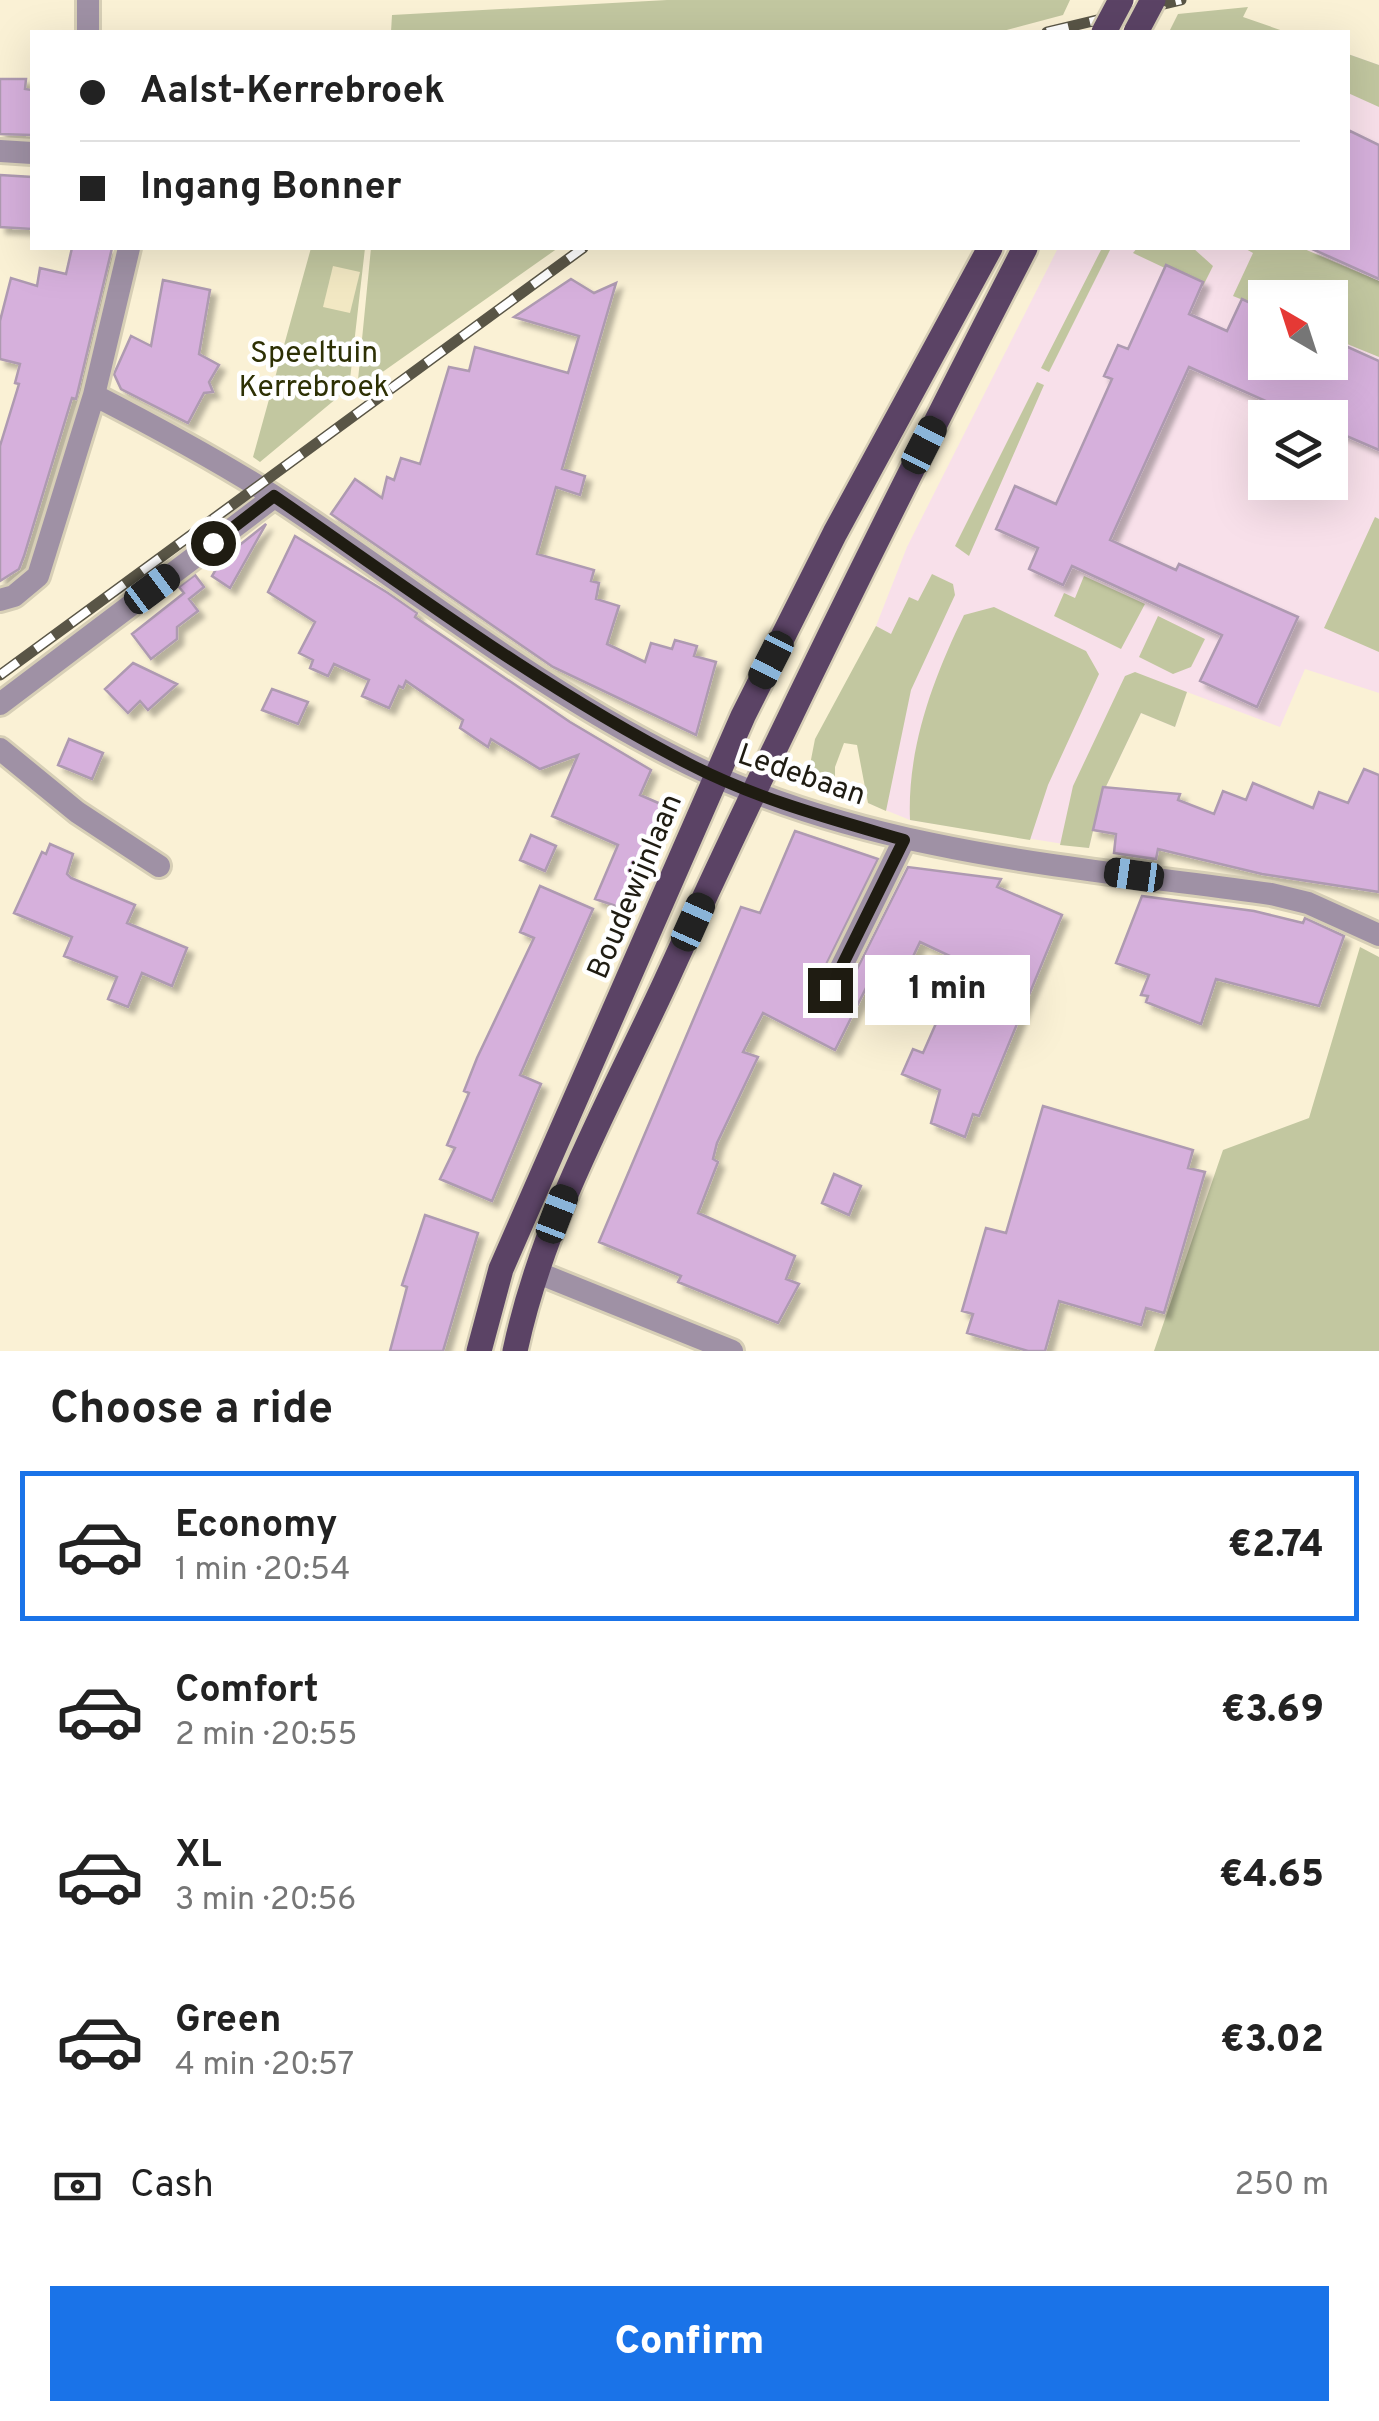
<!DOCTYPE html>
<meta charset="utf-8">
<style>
body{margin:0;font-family:Overpass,sans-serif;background:#f2f2f2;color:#222;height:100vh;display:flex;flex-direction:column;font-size:38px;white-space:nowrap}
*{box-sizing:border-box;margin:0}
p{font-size:32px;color:#767676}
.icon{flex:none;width:55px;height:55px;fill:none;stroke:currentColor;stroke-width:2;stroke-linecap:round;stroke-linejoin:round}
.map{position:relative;height:1351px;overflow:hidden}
.drawer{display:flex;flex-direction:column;background:#fff;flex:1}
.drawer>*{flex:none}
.banner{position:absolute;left:30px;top:30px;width:1320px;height:220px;border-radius:0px;box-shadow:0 10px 40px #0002;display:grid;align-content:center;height:220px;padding:0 50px;background:#fff}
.needle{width:65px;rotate:321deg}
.fabs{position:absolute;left:1248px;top:280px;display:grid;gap:20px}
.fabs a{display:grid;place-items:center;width:100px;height:100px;border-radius:0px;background:#fff;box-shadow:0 10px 40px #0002;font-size:50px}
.end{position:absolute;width:45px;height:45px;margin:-22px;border:12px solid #1f1c12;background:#fff;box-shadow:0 0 0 5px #fff}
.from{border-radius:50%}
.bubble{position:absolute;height:70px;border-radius:0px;background:#fff;box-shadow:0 10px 40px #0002;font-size:32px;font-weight:800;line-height:70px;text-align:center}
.car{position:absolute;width:30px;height:60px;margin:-30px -15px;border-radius:12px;box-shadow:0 0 8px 2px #0007;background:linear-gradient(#222 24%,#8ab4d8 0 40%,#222 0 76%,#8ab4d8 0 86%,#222 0)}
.banner b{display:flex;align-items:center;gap:35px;height:95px;font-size:38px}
.banner b+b{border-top:2px solid #e0e0e0}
.banner i{width:25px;height:25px;background:#222}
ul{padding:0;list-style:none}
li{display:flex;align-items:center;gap:30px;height:150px;margin:0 20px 15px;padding:0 30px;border:5px solid transparent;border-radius:0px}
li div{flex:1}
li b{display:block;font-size:38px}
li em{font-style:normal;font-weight:800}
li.active{border-color:#1a73e8}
li>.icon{width:90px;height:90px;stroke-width:1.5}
h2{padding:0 50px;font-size:45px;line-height:120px}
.pay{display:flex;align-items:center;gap:25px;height:110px;padding:0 50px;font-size:38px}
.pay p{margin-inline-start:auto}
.button{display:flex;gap:20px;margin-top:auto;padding:20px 50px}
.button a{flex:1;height:115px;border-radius:0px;background:#1a73e8;color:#fff;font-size:40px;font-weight:800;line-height:115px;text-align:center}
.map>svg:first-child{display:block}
</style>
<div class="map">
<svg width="1379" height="1351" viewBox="0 0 1379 1351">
<defs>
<filter id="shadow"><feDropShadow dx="6" dy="6" stdDeviation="2.5" flood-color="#0004"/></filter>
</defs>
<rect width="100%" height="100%" fill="#faf1d5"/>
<path fill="#f8e0ea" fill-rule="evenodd" d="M1348 54 1379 65V693L1305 669 1280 727 1187 692 1175 727 1141 713 1101 797 1089 848 910 820 868 803 891 635 876 626 907 547 1058 248H1348ZM1265 298H1330V362H1265ZM1265 418H1330V482H1265Z"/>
<path fill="#c2c7a0" d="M667 0H1070L1063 15 999 32H391L392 15Z
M1248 7 1243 17 1286 32H1169L1178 14Z
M1348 54 1379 65V107L1348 93Z
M311 248H365L349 388 260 462 253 457Z
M371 248H558L357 390Z
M1102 248H1111L1049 372 1041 368Z
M1137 248H1193L1213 266 1203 286 1133 253Z
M1244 248H1302L1379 281V357L1330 337V298H1265V309L1233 296 1253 253Z
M1037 382 1044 385 969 556 955 546Z
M1375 517 1379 519V652L1324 628Z
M932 574 953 584 955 595 911 690 886 811 868 803 857 745 844 743 835 767V795L809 770 815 739 876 626 891 634 909 597 918 601Z
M1084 576 1145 604 1121 649 1054 616 1064 593 1075 598Z
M994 607 1086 651 1099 674 1048 785 1030 840 910 820C907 748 933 679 964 615Z
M1158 616 1205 639 1191 667 1173 674 1139 657Z
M1135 672 1187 692 1175 727 1141 713 1101 797 1089 848 1060 845 1073 786 1125 676Z
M1360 947 1379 957V1351H1154L1223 1150 1309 1118Z"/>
<path fill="#f2e8c3" d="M333 266 360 272 350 313 323 307Z"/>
<path fill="#d6b0dc" stroke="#ae9ab1" stroke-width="2.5" filter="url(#shadow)" d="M0 79H26L25 89 32 90V135L0 134Z
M1348 130 1379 145V279L1310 248H1348Z
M0 175 32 177V229L0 227Z
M72 248H112L76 399 72 398 24 556 19 569 0 581V446L19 384 15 383 20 364 0 359V321L11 278 37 286 40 268 66 274Z
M1166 265 1203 282 1189 314 1227 331 1242 299 1265 310V362H1330V339L1379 361V450L1330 429V418H1304L1189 367 1110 540 1176 570 1179 564 1298 617 1257 707 1200 681 1222 635 1072 566 1063 585 1029 569 1038 548 996 529 1015 486 1056 504 1112 379 1104 376 1118 345 1128 349Z
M571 279 594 293 616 283 562 469 585 476 580 495 556 487 537 554 594 570 591 581 599 583 596 599 619 606 607 644 645 662 651 643 672 649 675 640 697 646 694 656 716 662 696 735 553 667 331 514 355 479 382 498 387 477 394 480 401 458 420 464 449 367 469 371 475 347 568 373 579 336 514 317Z
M163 280 210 290 199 354 219 365 209 382 213 392 204 393 188 423 121 389 114 374 131 336 151 346Z
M266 524 230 588 212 576 222 559Z
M295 536 388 593 417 613 415 617 570 722 651 770 640 795 663 805 619 907 595 899 618 845 552 816 578 755 540 769 491 739 488 747 460 728 463 720 406 681 403 688 399 686 389 708 362 696 369 680 334 664 328 676 310 668 313 660 299 653 315 622 268 592Z
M195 575 204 587 189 599 198 611 177 627V639L151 659 132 634 184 593 179 587Z
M133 663 177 684 148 710 140 701 128 713 105 689Z
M272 689 308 702 298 724 262 710Z
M69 739 103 753 92 779 58 765Z
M1364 769 1379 775V892L1262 874 1158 849 1156 859 1114 853 1116 834 1093 830 1103 787 1180 794 1178 800 1214 814 1223 791 1246 800 1253 783 1313 808 1319 792 1348 803Z
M795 831 878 859 817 983V997L824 1004 837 1003 843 997 908 867 1001 879 997 887 1062 915 979 1116 973 1114 965 1137 931 1123 940 1090 902 1074 913 1049 923 1053 963 962 920 942 909 965 881 958 835 1050 763 1013 743 1052 758 1057 717 1143 713 1159 718 1162 698 1213 795 1256 786 1279 799 1284 778 1323 678 1282 681 1276 599 1242 741 907 760 913Z
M531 835 556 846 545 871 520 860Z
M50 844 73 854 67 874 71 878 135 905 127 923 187 948 172 986 142 973 128 1007 108 999 117 977 64 956 72 937 14 913 42 852 46 854Z
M540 886 593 909 520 1075 541 1084 492 1201 440 1179 455 1148 447 1145 469 1093 464 1091 477 1058 534 938 520 932Z
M1142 896 1254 911 1303 923 1305 918 1344 936 1319 1006 1216 979 1201 1024 1146 1002 1148 996 1141 995 1149 975 1116 963Z
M1043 1106 1193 1150 1188 1168 1205 1172 1164 1313 1146 1308 1141 1325 1059 1301 1045 1351H1028L967 1333 973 1314 962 1311 986 1228 1006 1233Z
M834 1174 861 1186 849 1215 822 1203Z
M425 1215 478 1233 443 1351H390L407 1287 402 1285Z"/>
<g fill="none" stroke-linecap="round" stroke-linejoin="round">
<g stroke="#d7cfb6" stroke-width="28">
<path id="street" d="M88 0V32
M0 151 32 153
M94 395C154 426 214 458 272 495 410 585 541 693 691 765 872 853 1075 867 1271 894L1308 903 1379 935
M0 600 14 596 38 576 94 395 129 248
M0 704 274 497
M0 749 77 812 159 866
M830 990 904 840
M536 1272 732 1351"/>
</g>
<g stroke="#d7cfb6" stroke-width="30">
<path id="primary" d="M479 1351 501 1269 743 716 835 533 990 248
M515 1351C543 1219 610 1102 666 981 779 733 900 490 1025 248"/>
</g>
<use href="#street" stroke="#9f91a5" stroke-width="22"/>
<use href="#primary" stroke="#5b4365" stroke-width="25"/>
<g stroke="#595546" stroke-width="11">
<path id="rail" d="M1047 32 1181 0
M0 675 583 248"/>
</g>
<use href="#rail" stroke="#fff" stroke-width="8" stroke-dasharray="22" stroke-linecap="butt"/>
<g stroke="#d7cfb6" stroke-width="30" stroke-linecap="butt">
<path id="primary-bridge" d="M1104 32 1121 0
M1136 32 1153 0"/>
</g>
<use href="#primary-bridge" stroke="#5b4365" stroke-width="25"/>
</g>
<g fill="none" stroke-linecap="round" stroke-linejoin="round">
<path stroke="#1f1c12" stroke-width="12" d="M213 543 274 496C409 589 543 689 689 764 756 799 832 819 904 840L830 990"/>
</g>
<g text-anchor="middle" stroke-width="9" stroke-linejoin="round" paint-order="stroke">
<g font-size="30" fill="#2d3004" stroke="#fff">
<text x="314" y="362">Speeltuin<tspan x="314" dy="34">Kerrebroek</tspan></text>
</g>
<g font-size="30" fill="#1f1c12" stroke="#fff">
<text transform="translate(802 774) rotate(19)" y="10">Ledebaan</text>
<text transform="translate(634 886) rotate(-67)" y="10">Boudewijnlaan</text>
</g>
</g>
</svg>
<div class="fabs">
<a><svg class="needle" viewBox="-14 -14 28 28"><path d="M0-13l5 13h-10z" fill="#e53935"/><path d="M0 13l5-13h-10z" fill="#767676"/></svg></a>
<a><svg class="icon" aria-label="layers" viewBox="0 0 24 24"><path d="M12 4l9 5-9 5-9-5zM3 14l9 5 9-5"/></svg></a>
</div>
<i class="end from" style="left:213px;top:543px"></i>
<i class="end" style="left:830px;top:990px"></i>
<div class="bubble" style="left:865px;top:955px;width:165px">1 min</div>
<i class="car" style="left:924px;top:445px;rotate:27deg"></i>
<i class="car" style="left:152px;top:589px;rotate:53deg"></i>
<i class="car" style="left:771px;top:660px;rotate:207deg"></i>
<i class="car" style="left:1134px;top:875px;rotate:278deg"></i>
<i class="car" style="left:693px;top:922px;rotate:24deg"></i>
<i class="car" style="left:557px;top:1214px;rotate:21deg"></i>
<div class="banner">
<b><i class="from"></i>Aalst-Kerrebroek</b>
<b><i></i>Ingang Bonner</b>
</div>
</div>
<section class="drawer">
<h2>Choose a ride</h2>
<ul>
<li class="active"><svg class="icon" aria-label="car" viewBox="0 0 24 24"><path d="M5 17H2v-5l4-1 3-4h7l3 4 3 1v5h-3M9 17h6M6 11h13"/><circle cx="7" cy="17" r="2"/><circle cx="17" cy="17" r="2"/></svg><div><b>Economy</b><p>1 min · 20:54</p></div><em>€2.74</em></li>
<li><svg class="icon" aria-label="car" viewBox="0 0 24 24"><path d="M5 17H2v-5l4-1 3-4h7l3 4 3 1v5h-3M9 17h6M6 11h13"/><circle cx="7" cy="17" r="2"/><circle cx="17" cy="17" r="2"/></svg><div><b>Comfort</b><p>2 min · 20:55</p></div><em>€3.69</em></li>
<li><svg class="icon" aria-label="car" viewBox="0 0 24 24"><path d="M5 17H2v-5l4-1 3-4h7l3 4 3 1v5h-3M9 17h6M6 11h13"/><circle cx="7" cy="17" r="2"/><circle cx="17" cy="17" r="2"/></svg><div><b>XL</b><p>3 min · 20:56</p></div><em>€4.65</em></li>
<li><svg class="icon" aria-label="car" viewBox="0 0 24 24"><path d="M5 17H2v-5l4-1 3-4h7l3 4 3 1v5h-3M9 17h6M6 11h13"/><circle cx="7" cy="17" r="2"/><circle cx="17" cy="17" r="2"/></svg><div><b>Green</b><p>4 min · 20:57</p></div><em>€3.02</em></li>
</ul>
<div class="pay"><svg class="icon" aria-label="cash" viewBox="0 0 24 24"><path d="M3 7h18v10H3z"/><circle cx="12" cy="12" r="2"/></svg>Cash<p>250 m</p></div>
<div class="button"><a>Confirm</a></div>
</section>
